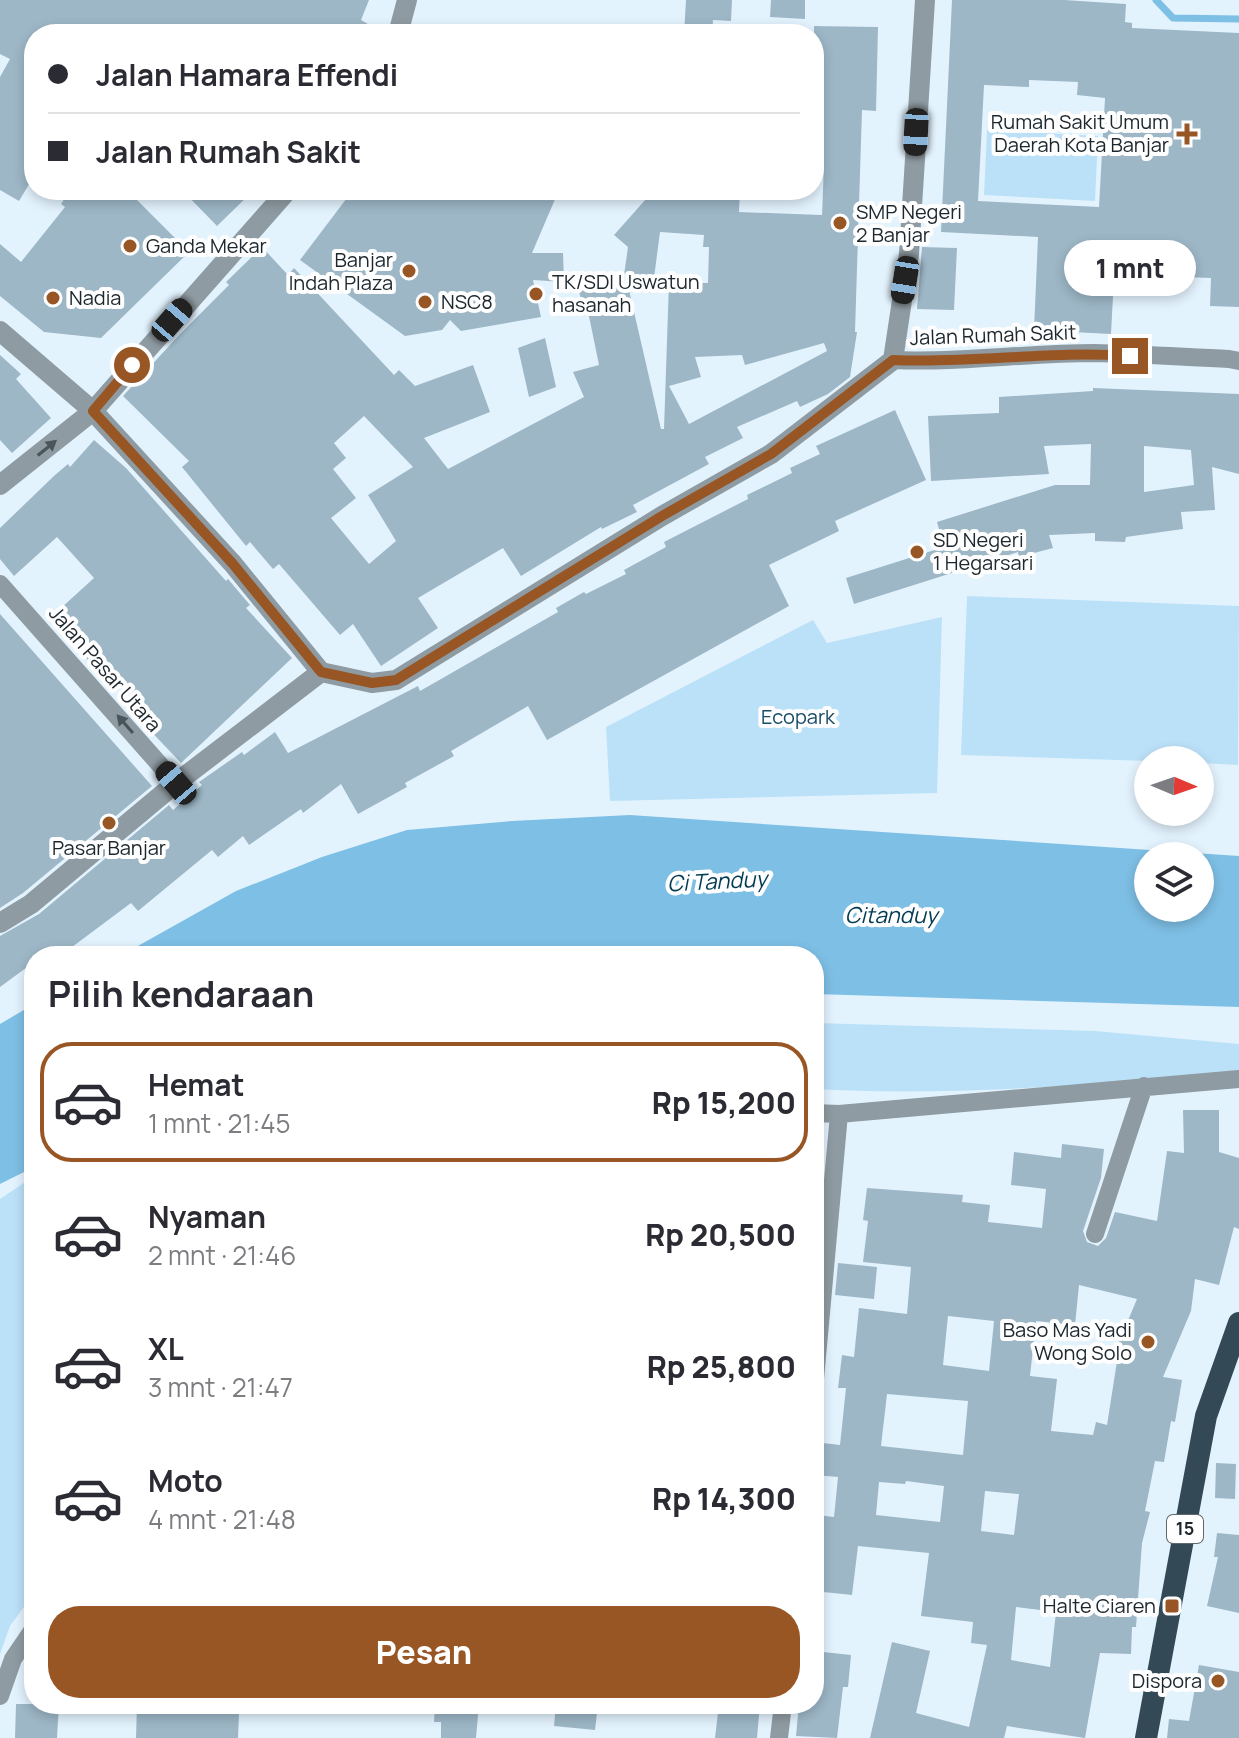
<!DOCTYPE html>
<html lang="id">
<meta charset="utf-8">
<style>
body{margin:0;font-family:Manrope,sans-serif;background:#f7f7f7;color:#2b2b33;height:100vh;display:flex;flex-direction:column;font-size:30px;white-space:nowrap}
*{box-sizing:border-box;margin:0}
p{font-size:26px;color:#7c7c81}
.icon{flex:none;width:44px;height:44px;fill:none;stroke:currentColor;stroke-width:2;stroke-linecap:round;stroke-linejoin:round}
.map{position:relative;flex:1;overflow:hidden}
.details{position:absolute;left:24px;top:946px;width:800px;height:768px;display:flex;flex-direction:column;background:#fff;border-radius:32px;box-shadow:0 4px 12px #0003}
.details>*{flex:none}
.top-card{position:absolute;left:24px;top:24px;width:800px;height:176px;border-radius:32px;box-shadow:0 4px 12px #0003;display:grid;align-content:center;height:176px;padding:0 24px;background:#fff}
.needle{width:52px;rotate:92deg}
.controls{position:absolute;left:1134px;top:746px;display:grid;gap:16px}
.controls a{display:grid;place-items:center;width:80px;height:80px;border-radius:50%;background:#fff;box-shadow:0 4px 12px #0003;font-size:40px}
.end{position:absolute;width:36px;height:36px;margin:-18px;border:10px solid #985624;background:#fff;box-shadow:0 0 0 4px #fff}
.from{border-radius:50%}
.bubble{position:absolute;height:56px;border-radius:28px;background:#fff;box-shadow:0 4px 12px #0003;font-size:26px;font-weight:800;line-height:56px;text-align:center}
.car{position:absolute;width:24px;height:48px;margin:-24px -12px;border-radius:10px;box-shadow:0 0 6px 2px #0007;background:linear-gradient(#222 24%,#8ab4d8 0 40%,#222 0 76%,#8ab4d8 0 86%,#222 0)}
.top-card b{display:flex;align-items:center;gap:28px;height:76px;font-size:30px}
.top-card b+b{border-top:2px solid #e1e1e2}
.top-card i{width:20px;height:20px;background:#2b2b33}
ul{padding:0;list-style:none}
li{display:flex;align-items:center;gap:24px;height:120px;margin:0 16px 12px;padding:0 8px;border:4px solid transparent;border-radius:32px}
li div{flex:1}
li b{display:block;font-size:30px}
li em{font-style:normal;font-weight:800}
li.selected{border-color:#985624}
li>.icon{width:72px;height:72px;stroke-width:1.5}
h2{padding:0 24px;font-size:36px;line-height:96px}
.button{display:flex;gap:16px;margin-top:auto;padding:16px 24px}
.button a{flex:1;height:92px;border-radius:32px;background:#985624;color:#fff;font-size:32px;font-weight:800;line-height:92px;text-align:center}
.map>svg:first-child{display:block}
</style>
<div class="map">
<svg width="1239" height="1738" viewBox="0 0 1239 1738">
<rect width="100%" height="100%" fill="#e3f3fe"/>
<path fill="#bbe1f8" d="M987 130 1098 136 1095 201 984 195Z
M967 596 1239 606 1238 765 1200 763V760L1148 761 961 755Z
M942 617 937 793 610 801 606 727 813 620 827 643Z
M814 1023 1095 1031 1239 1044V1075C1100 1083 953 1097 814 1089Z
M34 1176V1593L10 1626 0 1654V1199Z"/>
<path fill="#7ebfe5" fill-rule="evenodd" d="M630 815 1239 856V1007L814 994V956H120L236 891 322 857 407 830 512 821ZM1148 856H1200V908H1148Z
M34 1004V1167L0 1184V1024Z"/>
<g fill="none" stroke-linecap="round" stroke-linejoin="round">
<path stroke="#7ebfe5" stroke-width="7" d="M1156 0 1173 18 1239 19"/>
</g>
<path fill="#9db7c7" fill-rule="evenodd" d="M0 0H369L361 20 385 34H34V176L19 201 0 190V77L10 59 0 54Z
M686 0H732L731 21 713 20 712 34H684Z
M771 0H805V19L770 17Z
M952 0H1064L1126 4 1125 22 1132 23V28L1239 33V307L1210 306 1211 278 1156 276 1158 242 1116 240 1111 334 1034 330 1038 237 941 232ZM1029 80 1078 82 1077 95 1105 98 1099 207 978 201 984 85 1029 87Z
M814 26 878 27 876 111 862 110 855 332H857L850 377 828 394 800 407 797 401 737 427 743 438 705 457 709 464 633 505 637 512 602 529 601 527 521 576 503 548 418 598 438 628 381 666 353 624 340 635 279 564 273 569 250 542 246 546 182 467 189 461 123 396 181 333 229 285 226 282 262 247 288 275 294 268 394 375 399 370 415 386 473 365 490 412 424 438 448 469 584 397 573 372 599 365 590 321 587 309H583L579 291 623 282 628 247 614 235 654 190H740L739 212 822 215 824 165 814 164ZM660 232 704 235 703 247H709L708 283 669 282 664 429H661L629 290 652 293ZM824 343 827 351 689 424 669 386 701 377 695 357 742 355 745 365ZM364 416 413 467 368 495 396 541 369 564 331 518 356 498 333 469 346 458 334 443Z
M70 190H127L189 252 101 338 44 332 0 296V244L21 262 65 207 61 204Z
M182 190H254L217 226Z
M353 190H559L532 253H563L564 282 533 280 541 317 461 331 450 320 442 330 405 336 300 260Z
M922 247 957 248 954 310 917 309Z
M545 338 556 387 529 397 518 348Z
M0 355 21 374 16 379 51 418 12 453 0 440Z
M1093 388 1239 394V474L1212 467 1215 510 1181 512 1183 529 1126 537 1125 542 1095 541V533L1049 535 1053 548 1019 557 1018 552 854 604 846 578 944 547 937 522 1055 485H1090L1091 444 1044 446 1049 474 931 481 928 416 999 413V397L1093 391ZM1144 446 1191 450 1194 485 1144 492Z
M895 410 926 480 835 521 839 531 769 565 789 606 547 740 528 706 451 751 454 756 405 783 407 787 358 814 341 784 303 813 301 809 249 845 243 836 218 857 212 850 138 911 131 903 60 956H34V962L0 987V936L39 914 169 805 173 810 202 785 199 782 242 752 244 755 275 732 288 753 418 686 420 691 558 612 556 608 584 592 586 594 626 574 624 570 666 547 664 542 748 499 747 495 792 473 790 468 820 454 816 446Z
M94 440 126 468 226 581 228 579 250 605 246 608 292 658 181 763 144 724 150 719 101 669 98 671 50 618 94 578 57 537 14 576 0 559V528L55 475 68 464 70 467Z
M0 614 152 786 23 893 0 908Z
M1183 1110H1219V1152L1239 1158V1229L1234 1227 1219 1285 1195 1279 1191 1311 1163 1377 1182 1380 1175 1422 1171 1421 1164 1462 1155 1461 1145 1511 1150 1512 1142 1543 1136 1627H1132L1131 1654 1100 1653 1085 1738 1007 1726 1004 1738H870L892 1642 930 1651 916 1713 969 1727 987 1645 971 1643 973 1622 921 1616 929 1553 858 1546 852 1595 814 1591 817 1515 834 1517 838 1477 814 1475V1442L840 1445 846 1388H838L842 1355 854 1357 859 1308 907 1314 911 1267 863 1262 868 1221 863 1220 867 1188 963 1195 962 1202 990 1205 988 1222 1042 1228 1046 1189 1011 1185 1014 1152 1061 1158 1062 1144 1104 1149 1101 1178 1083 1231 1087 1242 1098 1246 1106 1238 1115 1212 1157 1221 1167 1151 1184 1153ZM1079 1285 1137 1299 1114 1354 1118 1355 1107 1425 1096 1422 1093 1435 1051 1431 1057 1379 1030 1376 1036 1321 1075 1325ZM948 1316 994 1321 989 1371 943 1365ZM887 1394 968 1401 963 1455 881 1446ZM906 1481 944 1486 940 1522 876 1515 879 1482 905 1484ZM985 1491 1019 1494 1014 1535 981 1531ZM1016 1607 1056 1612 1050 1667 1011 1660Z
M838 1263 877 1267 874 1299 835 1295Z
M1216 1463 1236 1464 1235 1499 1215 1498Z
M1217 1533 1239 1535V1613L1207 1606 1218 1557H1214Z
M814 1651 851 1655 848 1687H843L837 1738 796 1736 799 1704H814Z
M1199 1665 1239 1672V1738H1167L1169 1719 1189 1721Z
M16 1704H59L57 1738H15Z
M137 1704 169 1705V1712L239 1714 238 1738H136Z
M435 1704H479L476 1738H441V1722H434Z
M556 1704H598L595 1730 554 1726Z
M719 1704H760L757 1738H715Z"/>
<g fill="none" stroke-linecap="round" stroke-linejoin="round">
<path stroke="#8f9ba2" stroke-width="18" d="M893 360C960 363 1027 353 1094 353 1139 354 1184 357 1229 359L1239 361
M0 584 176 783
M814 1113 839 1114 1239 1079
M1095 1234 1144 1086
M814 1390 839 1114
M0 1696 13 1659 34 1628
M779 1738 783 1704"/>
<path stroke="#8f9ba2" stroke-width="20" d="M398 34 407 0
M0 331 93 411 233 564 321 672
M0 485 93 411 288 190
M321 672 372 683 396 680 662 516 771 454 893 360 909 254 925 0
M0 923 31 904 176 783 321 672"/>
<path stroke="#344956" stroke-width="22" d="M1146 1738 1206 1416 1239 1323"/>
</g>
<defs><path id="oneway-solid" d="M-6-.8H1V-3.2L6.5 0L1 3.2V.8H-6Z" transform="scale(2)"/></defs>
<g fill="#4a555b">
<use href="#oneway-solid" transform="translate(47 448) rotate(-39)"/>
<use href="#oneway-solid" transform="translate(125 724) rotate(-131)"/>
</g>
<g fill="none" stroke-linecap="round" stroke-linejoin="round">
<path stroke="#985624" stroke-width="10" d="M132 365 93 411 233 564 321 672 372 683 396 680 662 516 771 454 893 360C972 364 1051 350 1130 356"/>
</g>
<g fill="#985624" stroke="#fefefe" stroke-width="3">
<path d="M1183 122h8v8h8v8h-8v8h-8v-8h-8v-8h8z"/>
<circle cx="840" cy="223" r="8"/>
<circle cx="130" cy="246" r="8"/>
<circle cx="409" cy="271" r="8"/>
<circle cx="536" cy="294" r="8"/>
<circle cx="53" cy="298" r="8"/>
<circle cx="425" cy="302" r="8"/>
<circle cx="917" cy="552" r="8"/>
<circle cx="109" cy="823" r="8"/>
<circle cx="1148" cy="1342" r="8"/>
<rect x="1164" y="1598" width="16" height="16" rx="4"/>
<circle cx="1218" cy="1681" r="8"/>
</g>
<g text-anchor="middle" stroke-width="8" stroke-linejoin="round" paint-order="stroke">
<rect fill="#fefefe" stroke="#60676b" stroke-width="2" x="1167" y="1515" width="36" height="28" rx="6"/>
<g font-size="18" font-weight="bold" fill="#1c262c">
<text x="1185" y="1535">15</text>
</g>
<g font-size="20" fill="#1c262c" stroke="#fefefe" text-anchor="start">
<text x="1169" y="129" text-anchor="end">Rumah Sakit Umum<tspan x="1169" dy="23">Daerah Kota Banjar</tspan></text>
<text x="856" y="219">SMP Negeri<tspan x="856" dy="23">2 Banjar</tspan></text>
<text x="146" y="253">Ganda Mekar</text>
<text x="393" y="267" text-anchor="end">Banjar<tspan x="393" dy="23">Indah Plaza</tspan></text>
<text x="552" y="289">TK/SDI Uswatun<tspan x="552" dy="23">hasanah</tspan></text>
<text x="69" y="305">Nadia</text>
<text x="441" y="309">NSC8</text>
<text x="933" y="547">SD Negeri<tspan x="933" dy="23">1 Hegarsari</tspan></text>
<text x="109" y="855" text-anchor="middle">Pasar Banjar</text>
<text x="1132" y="1337" text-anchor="end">Baso Mas Yadi<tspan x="1132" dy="23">Wong Solo</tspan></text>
<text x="1156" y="1613" text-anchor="end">Halte Ciaren</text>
<text x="1202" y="1688" text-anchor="end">Dispora</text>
</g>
<g font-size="20" fill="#1c262c" stroke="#fefefe">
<text transform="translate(993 335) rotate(-2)" y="7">Jalan Rumah Sakit</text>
<text transform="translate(105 669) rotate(49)" y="7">Jalan Pasar Utara</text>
</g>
<g font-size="20" fill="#184c66" stroke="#fefefe">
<text x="798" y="724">Ecopark</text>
</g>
<g font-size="22" font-style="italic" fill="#003a53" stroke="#fefefe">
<text transform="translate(717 881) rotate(-3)" y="8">Ci Tanduy</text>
<text x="891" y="923">Citanduy</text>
</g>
</g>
</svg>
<div class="controls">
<a><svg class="needle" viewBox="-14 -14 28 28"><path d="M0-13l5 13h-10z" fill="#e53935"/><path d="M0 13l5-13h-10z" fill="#7c7c81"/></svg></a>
<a><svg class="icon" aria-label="layers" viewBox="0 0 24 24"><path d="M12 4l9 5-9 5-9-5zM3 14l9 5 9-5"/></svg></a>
</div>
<i class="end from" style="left:132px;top:365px"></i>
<i class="end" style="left:1130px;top:356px"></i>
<div class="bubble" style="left:1064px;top:240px;width:132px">1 mnt</div>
<i class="car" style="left:916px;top:132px;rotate:183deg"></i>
<i class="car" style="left:905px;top:280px;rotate:189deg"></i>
<i class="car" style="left:172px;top:320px;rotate:41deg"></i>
<i class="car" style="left:176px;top:783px;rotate:319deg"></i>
<div class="top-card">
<b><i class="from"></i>Jalan Hamara Effendi</b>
<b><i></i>Jalan Rumah Sakit</b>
</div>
<section class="details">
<h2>Pilih kendaraan</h2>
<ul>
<li class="selected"><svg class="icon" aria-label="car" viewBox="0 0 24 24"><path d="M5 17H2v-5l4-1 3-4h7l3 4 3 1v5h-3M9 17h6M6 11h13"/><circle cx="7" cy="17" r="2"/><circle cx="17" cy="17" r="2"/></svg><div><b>Hemat</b><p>1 mnt · 21:45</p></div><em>Rp 15,200</em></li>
<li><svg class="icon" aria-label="car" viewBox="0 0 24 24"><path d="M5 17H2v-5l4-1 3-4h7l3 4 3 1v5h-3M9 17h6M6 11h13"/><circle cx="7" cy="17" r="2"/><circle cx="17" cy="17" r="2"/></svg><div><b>Nyaman</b><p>2 mnt · 21:46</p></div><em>Rp 20,500</em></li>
<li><svg class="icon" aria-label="car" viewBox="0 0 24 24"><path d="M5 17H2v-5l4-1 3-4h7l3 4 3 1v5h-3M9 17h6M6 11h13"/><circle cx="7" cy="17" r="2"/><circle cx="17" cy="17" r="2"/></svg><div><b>XL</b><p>3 mnt · 21:47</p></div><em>Rp 25,800</em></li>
<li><svg class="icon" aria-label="car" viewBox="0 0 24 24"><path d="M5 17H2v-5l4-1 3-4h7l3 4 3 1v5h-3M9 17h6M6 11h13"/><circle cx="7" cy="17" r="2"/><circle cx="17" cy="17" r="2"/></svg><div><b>Moto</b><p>4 mnt · 21:48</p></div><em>Rp 14,300</em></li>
</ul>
<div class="button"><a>Pesan</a></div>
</section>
</div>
